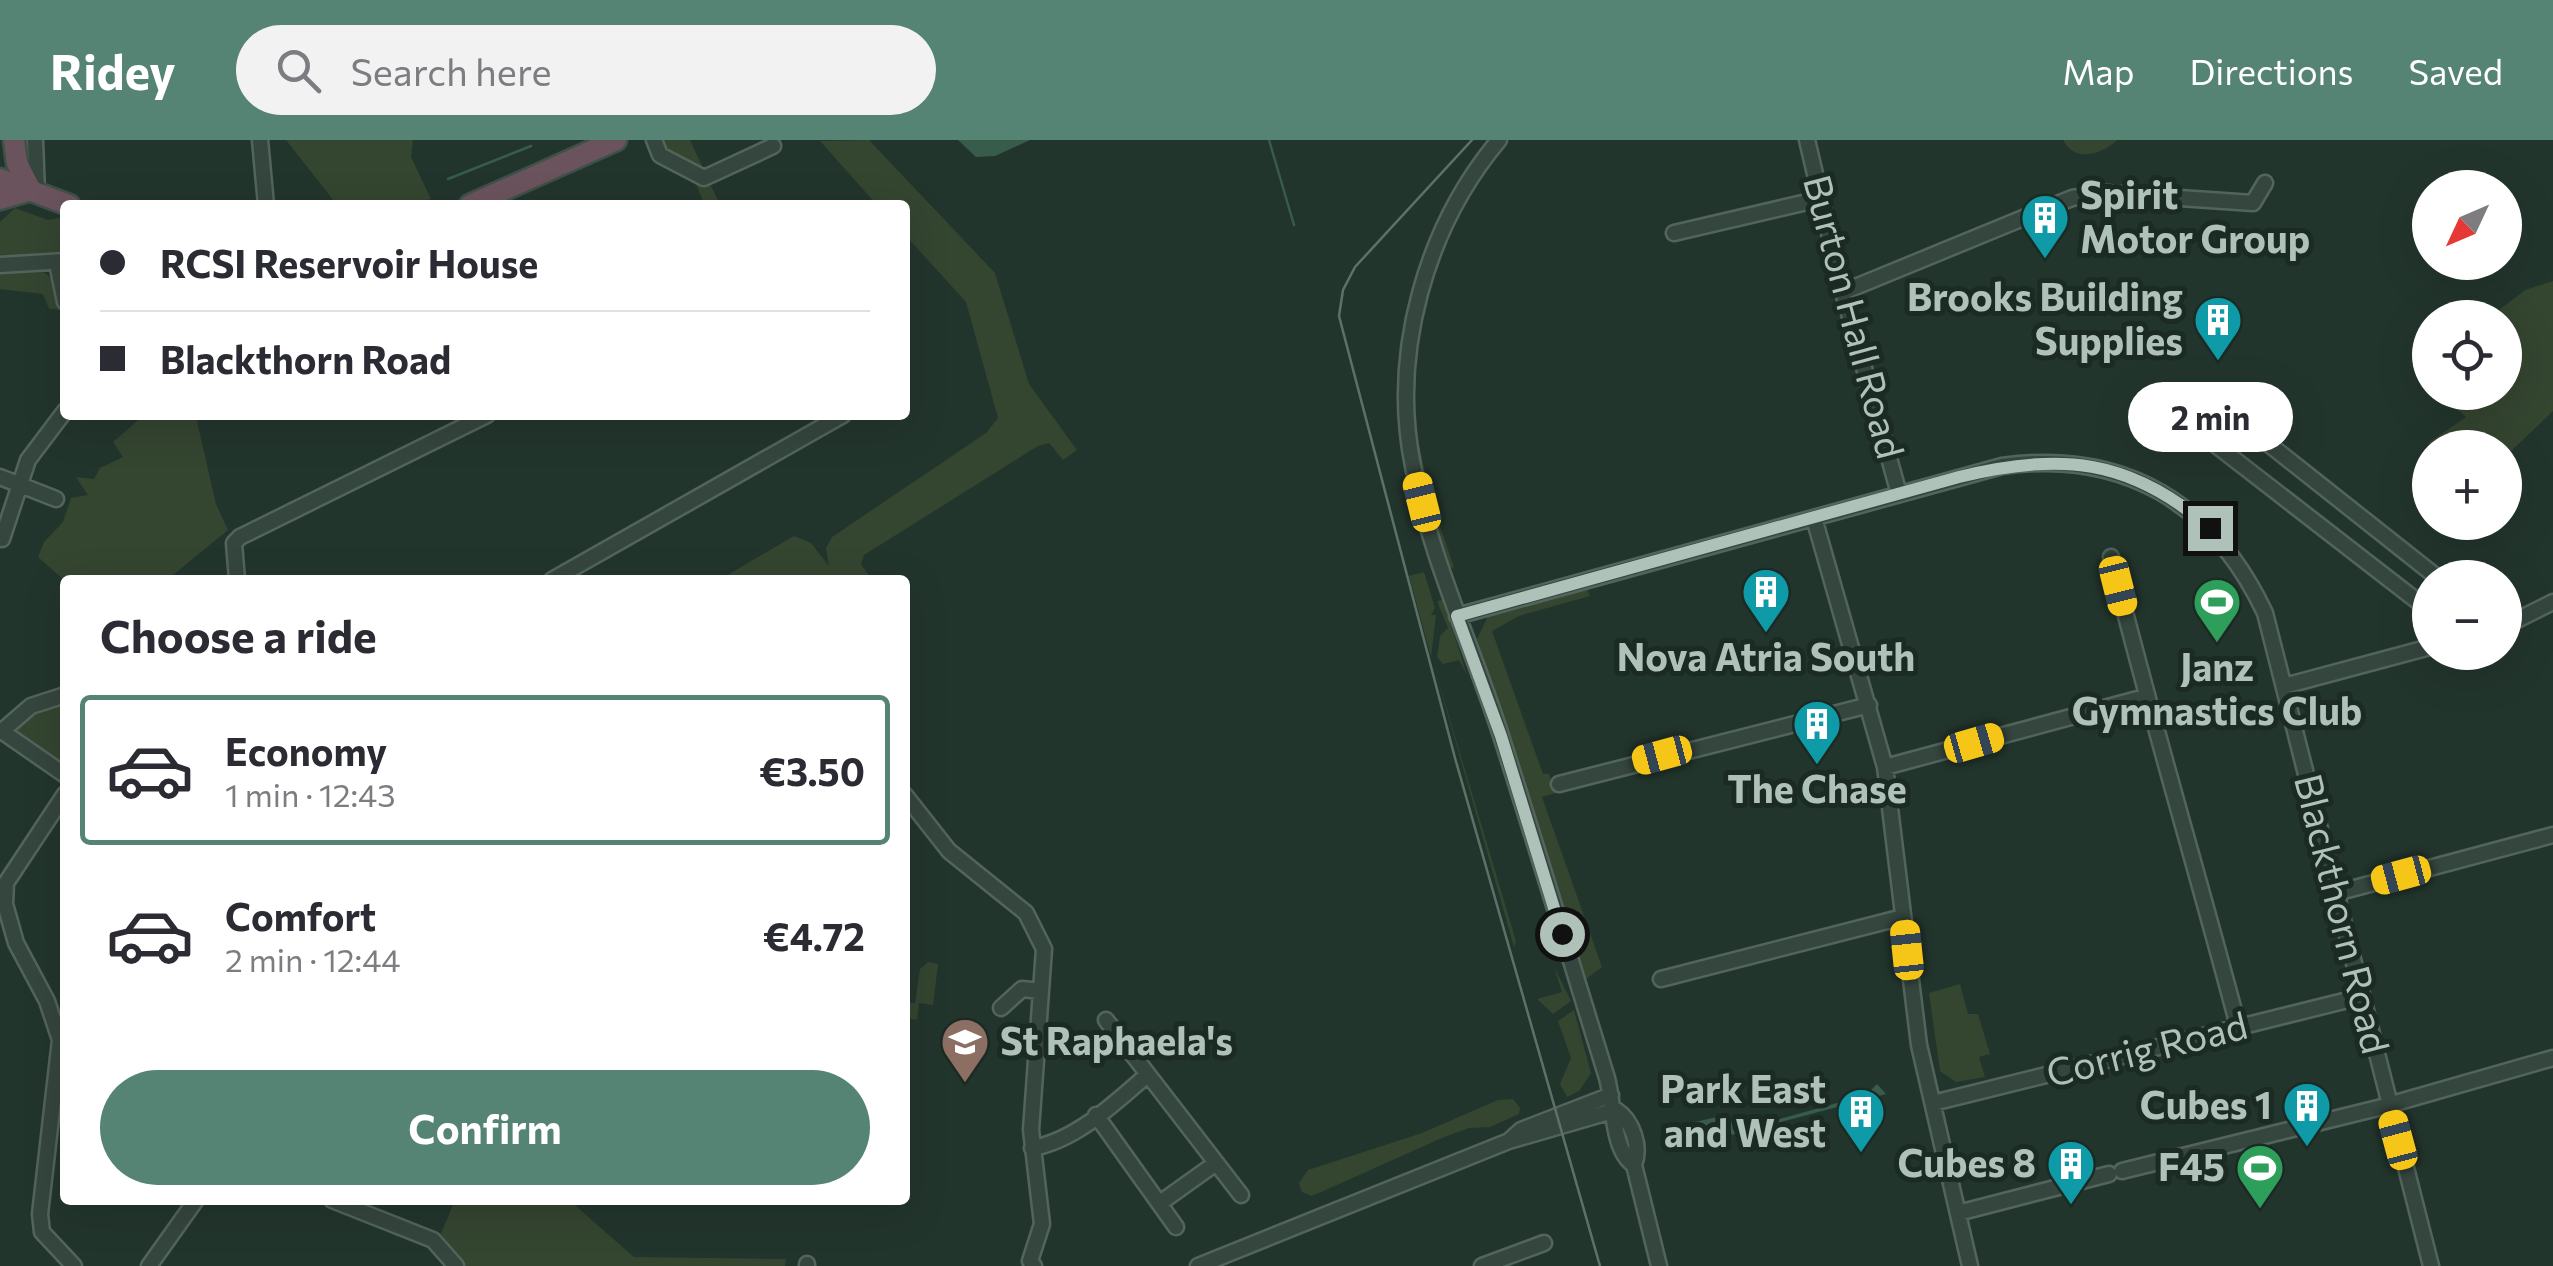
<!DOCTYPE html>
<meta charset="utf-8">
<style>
body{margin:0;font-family:Commissioner,sans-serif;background:#f2f2f3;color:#2b2b33;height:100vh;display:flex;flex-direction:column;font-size:38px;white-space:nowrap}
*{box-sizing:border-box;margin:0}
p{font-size:32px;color:#7c7c81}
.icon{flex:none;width:55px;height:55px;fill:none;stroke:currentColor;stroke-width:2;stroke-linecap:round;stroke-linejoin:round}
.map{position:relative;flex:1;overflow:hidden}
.sheet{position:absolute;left:60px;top:435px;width:850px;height:630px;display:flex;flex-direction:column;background:#fff;border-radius:10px;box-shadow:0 10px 40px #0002}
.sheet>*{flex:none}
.hud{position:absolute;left:60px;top:60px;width:850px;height:220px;border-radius:10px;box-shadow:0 10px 40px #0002;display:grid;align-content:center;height:220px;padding:0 40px;background:#fff}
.needle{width:65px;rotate:226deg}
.fabs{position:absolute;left:2412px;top:30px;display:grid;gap:20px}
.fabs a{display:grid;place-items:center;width:110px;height:110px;border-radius:50%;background:#fff;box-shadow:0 10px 40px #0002;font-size:50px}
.end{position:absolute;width:45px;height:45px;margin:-22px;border:12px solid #afc2ba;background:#111;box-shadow:0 0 0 5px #111}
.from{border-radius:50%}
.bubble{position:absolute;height:70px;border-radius:35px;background:#fff;box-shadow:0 10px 40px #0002;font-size:32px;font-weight:700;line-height:70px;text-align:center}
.car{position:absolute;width:30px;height:60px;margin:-30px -15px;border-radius:12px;box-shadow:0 0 8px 2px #0007;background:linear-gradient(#f5c518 24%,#345 0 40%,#f5c518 0 76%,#345 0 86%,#f5c518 0)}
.hud b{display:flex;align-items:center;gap:35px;height:95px;font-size:38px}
.hud b+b{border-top:2px solid #e1e1e2}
.hud i{width:25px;height:25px;background:#2b2b33}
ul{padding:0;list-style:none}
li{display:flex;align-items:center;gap:30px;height:150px;margin:0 20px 15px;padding:0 20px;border:5px solid transparent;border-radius:10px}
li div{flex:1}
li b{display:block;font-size:38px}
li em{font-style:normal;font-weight:700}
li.selected{border-color:#558374}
li>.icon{width:90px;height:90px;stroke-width:1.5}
h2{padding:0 40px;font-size:45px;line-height:120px}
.button{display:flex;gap:20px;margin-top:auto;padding:20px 40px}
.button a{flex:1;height:115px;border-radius:60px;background:#558374;color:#fff;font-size:40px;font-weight:700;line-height:115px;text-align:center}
header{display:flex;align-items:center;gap:60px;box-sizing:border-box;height:140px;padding:0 50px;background:#558374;color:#fff}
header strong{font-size:48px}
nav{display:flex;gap:55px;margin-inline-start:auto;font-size:35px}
.search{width:700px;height:90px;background:#f2f2f3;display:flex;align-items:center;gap:25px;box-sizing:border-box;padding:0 35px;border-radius:55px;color:#7c7c81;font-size:38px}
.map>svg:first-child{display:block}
</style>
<header>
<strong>Ridey</strong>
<div class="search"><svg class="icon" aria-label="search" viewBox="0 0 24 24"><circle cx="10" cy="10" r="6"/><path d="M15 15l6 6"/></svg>Search here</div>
<nav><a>Map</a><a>Directions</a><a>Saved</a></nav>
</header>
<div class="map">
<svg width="2553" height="1126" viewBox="0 0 2553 1126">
<rect width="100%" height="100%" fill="#22352c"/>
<path fill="#344530" d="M286 0H413L411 17 431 59 400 65H337Z
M654 0H690L720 65H705L691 33Z
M869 0 995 133 1029 244 1077 310 1063 320 1049 303 1038 306 864 415 861 424 872 440H719L794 396 811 403 829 426 826 408 832 397 986 293 998 278 966 162 905 95V65H877L820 1Z
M2063 0H2117C2101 15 2075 23 2063 0Z
M15 68 48 80 65 77V114L0 119V82Z
M34 130C56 132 57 151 63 170L49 169 43 154 0 149V133Z
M2553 141V271L2505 317V308L2433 307 2428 303 2466 277 2439 253 2505 252V178L2490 177 2525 150Z
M144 275 196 277 216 364 228 390 167 440 65 441 38 417 44 402 63 382 71 358 88 355 76 337 94 339 100 328 123 317 113 302Z
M1418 299 1430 357 1454 427 1446 430 1419 332Z
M1424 432 1435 468 1431 475H1436L1431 517 1409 436Z
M1586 446 1590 456 1519 476 1492 491 1543 634H1549L1555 653 1542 657 1602 827 1586 839 1477 499 1488 476Z
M1443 460 1467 535 1459 520 1443 524 1437 517 1440 496 1448 488 1437 461Z
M1432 519 1516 801 1514 807Z
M65 560V625L11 588 33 570Z
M928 822 938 824 933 865 919 863 917 880 906 878 907 863H915L920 829Z
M1554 827 1571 861 1553 874 1537 859 1562 852Z
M1960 844 1968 874H1978L1990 914 1979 917 1985 937 1956 942 1940 931 1929 853Z
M1574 870 1591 933 1579 951 1567 957 1560 944 1571 918 1558 881Z
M1513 959 1520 968 1519 974 1490 987 1469 988 1442 998 1319 1053 1311 1056 1302 1052 1299 1043 1308 1030 1422 993 1498 960Z
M455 1060H569L634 1117 786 1119 785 1126H456L437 1103Z"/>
<path fill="#385c4b" d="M958 0H1030L995 16 976 17Z
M1877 944 1886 954 1732 995 1729 989 1697 988 1695 982 1730 974 1733 990H1740L1866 955Z"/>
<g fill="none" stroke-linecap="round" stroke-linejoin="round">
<path stroke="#385c4b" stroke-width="2.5" d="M1269 0 1294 85
M448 39 531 6"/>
<g stroke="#52645c" stroke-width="19">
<path id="minor" d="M35 0 37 53
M260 0 266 65
M654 0 660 15 704 38 773 6
M1499 0C1426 87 1390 213 1413 326 1431 421 1473 507 1502 599 1538 711 1572 825 1607 938 1614 964 1612 1011 1634 1025L1659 1126
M1807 0 1843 152 1899 354
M1674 93 1820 59
M57 123 65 162
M0 125 65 121
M1843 152 2072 58 2106 53 2253 63 2265 43
M2181 278 2430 471
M2251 290 2438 438
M0 337 56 359
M1814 378 1885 627 1919 905 1970 1126
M2 399 28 320 65 271
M2111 417C2150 575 2197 730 2238 886
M237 440 234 403 240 397 487 275
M552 440 843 275
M1457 476 2002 326C2124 309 2213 363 2265 473L2431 1126
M2505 486 2553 462
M2284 546 2430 507
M0 590 65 635
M2 591 31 566 65 555
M1885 627 2145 557
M1559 644 1869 565
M65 654 6 743 5 764 16 803 47 861 60 900 40 1074 42 1092 74 1126
M905 655 949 711 1026 773 1044 809 1031 990 1042 1084 1030 1121 1034 1126
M2336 753 2553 695
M1661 839 1903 777
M1001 868 1022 849 1040 851
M1106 880 1241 1055
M1933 963 2360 857
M1616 970C1633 981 1641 1007 1634 1025
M1096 975 1176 1087
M1510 1000 1521 990 1611 955
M1032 1008C1075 1001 1115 963 1147 935
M2122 1031 2378 968 2553 918
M332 1060 433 1100 456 1126
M1160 1063 1216 1023
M1958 1073 2109 1034
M807 1124V1126
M149 1126 196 1060
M1198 1126 1509 1001 1616 970
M1482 1126 1544 1103"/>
</g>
<g stroke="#3f5049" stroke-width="25">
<path id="highway" d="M14 0 17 23 31 50
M0 39 69 65
M0 59 31 50
M470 65 616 0"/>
</g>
<use href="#minor" stroke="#35463e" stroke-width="14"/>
<use href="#highway" stroke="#6b535d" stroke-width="20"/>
<path stroke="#5c7268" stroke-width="2.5" d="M1472 0 1355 127 1343 150 1339 176 1455 618 1600 1126"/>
</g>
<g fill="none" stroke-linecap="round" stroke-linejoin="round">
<path stroke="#afc2ba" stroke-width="12" d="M1562 794 1501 596 1457 476 1959 337C2059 312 2130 318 2210 388"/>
</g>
<defs>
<g id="building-pin" transform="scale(2.5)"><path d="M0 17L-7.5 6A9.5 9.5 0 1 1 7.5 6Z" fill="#0f9aa8" stroke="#1b2a23"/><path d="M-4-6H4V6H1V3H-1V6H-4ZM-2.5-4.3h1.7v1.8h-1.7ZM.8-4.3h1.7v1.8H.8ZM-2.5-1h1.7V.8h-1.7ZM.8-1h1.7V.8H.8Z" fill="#fff"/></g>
<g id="stadium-pin" transform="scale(2.5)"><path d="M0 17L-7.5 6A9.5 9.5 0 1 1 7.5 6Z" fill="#2e9e5b" stroke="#1b2a23"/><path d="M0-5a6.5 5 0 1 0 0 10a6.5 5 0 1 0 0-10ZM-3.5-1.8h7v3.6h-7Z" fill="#fff"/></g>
<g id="school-pin" transform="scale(2.5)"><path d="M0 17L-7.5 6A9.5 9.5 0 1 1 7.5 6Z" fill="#8d6e63" stroke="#1b2a23"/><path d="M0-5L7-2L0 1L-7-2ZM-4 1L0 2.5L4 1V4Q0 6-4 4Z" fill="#fff"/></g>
</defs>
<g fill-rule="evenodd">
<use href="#building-pin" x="2045" y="78"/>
<use href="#building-pin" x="2218" y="180"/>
<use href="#building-pin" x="1766" y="452"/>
<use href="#stadium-pin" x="2217" y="462"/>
<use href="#building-pin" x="1817" y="584"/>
<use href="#school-pin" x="965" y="902"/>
<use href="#building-pin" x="2307" y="966"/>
<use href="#building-pin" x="1861" y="972"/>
<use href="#building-pin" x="2071" y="1024"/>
<use href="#stadium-pin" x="2260" y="1028"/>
</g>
<g text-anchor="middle" stroke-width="10" stroke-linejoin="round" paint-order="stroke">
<g font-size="38" font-weight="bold" fill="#afc2ba" stroke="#1b2a23" text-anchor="end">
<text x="2080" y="69" text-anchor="start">Spirit<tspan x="2080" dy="44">Motor Group</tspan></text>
<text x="2183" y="171">Brooks Building<tspan x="2183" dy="44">Supplies</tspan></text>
<text x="1766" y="531" text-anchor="middle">Nova Atria South</text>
<text x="2217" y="541" text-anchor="middle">Janz<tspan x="2217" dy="44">Gymnastics Club</tspan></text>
<text x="1817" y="663" text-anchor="middle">The Chase</text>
<text x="1000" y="915" text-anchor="start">St Raphaela's</text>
<text x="1826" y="963">Park East<tspan x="1826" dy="44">and West</tspan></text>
<text x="2272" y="979">Cubes 1</text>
<text x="2036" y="1037">Cubes 8</text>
<text x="2225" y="1041">F45</text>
</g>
<g font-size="38" fill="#afc2ba" stroke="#1b2a23">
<text transform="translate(1853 177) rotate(75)" y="13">Burton Hall Road</text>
<text transform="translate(2341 774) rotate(76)" y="13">Blackthorn Road</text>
<text transform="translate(2147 910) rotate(-14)" y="13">Corrig Road</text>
</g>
</g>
</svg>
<div class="fabs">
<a><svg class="needle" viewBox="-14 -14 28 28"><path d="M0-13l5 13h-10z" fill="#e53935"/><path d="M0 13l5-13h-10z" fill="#7c7c81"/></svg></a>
<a><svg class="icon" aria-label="locate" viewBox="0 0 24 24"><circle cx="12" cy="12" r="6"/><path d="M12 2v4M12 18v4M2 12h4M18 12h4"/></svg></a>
<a>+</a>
<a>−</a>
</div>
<i class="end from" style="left:1562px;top:794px"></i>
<i class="end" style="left:2210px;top:388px"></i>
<div class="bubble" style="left:2128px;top:242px;width:165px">2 min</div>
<i class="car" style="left:1422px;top:362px;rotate:346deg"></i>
<i class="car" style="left:2118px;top:446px;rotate:166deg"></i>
<i class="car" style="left:1974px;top:603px;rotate:74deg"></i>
<i class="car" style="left:1662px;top:615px;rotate:255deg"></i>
<i class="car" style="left:2401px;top:735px;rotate:255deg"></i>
<i class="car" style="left:1907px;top:810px;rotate:354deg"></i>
<i class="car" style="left:2398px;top:1000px;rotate:345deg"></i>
<div class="hud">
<b><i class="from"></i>RCSI Reservoir House</b>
<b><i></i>Blackthorn Road</b>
</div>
<section class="sheet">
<h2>Choose a ride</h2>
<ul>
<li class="selected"><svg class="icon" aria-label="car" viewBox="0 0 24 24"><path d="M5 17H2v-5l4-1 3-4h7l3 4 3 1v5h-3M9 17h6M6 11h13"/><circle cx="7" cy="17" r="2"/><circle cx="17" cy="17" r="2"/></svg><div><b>Economy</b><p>1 min · 12:43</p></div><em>€3.50</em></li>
<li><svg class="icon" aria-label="car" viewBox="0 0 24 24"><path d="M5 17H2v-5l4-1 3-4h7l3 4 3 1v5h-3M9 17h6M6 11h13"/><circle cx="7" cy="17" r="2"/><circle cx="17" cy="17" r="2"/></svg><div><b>Comfort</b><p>2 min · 12:44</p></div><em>€4.72</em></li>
</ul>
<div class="button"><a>Confirm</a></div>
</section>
</div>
